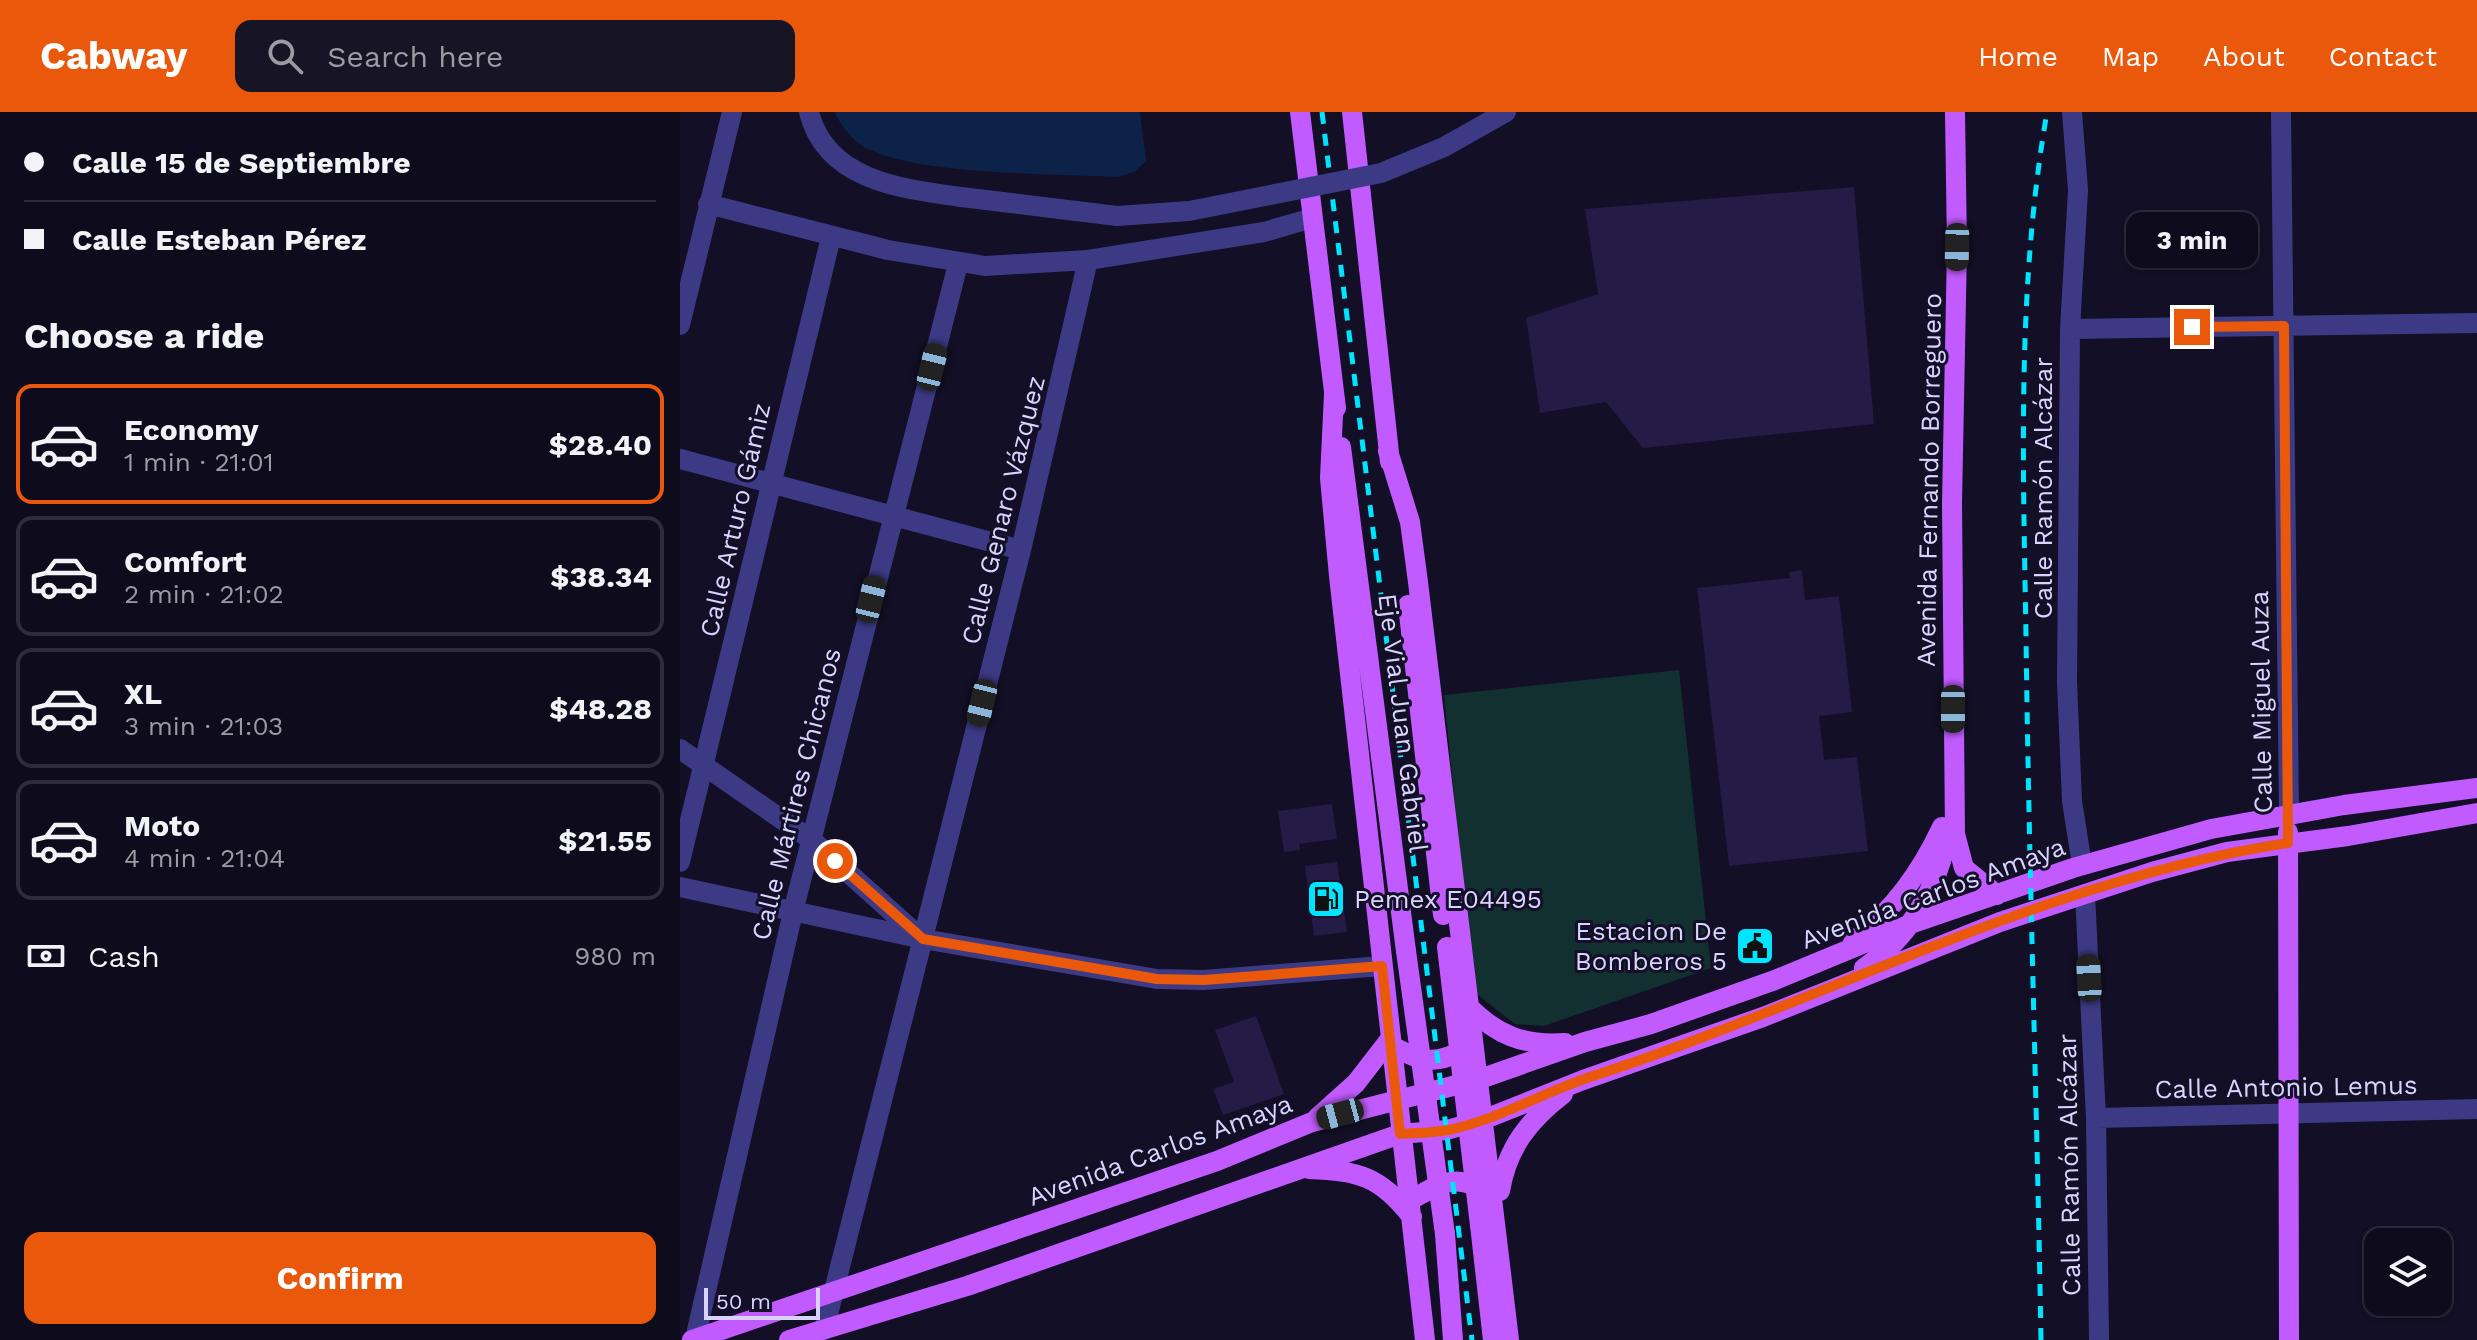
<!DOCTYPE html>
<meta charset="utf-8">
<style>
body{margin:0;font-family:"Work Sans",sans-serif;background:#171425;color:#f1f3f6;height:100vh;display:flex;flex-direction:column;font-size:30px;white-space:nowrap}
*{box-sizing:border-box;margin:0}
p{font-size:26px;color:#9b9ba3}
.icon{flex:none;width:44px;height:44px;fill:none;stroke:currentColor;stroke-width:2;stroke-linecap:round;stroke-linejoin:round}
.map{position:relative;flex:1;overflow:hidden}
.panel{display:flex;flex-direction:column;background:#0e0b1c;width:680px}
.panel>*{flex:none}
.top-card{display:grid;align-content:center;height:176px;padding:0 24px;background:#0e0b1c}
.tools{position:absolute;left:1684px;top:1116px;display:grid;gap:16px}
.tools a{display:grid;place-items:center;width:88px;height:88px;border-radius:16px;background:#0e0b1c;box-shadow:0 2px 6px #0004,0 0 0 2px #2e2b3b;font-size:40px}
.scale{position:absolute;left:24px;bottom:20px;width:116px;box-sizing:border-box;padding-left:8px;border:4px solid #d9d4ff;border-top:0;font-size:22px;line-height:28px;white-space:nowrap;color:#d9d4ff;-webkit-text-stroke:6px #130f26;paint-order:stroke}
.end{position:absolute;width:36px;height:36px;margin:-18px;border:10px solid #ea580c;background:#fff;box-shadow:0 0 0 4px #fff}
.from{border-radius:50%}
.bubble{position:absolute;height:56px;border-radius:16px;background:#0e0b1c;box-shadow:0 2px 6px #0004,0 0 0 2px #2e2b3b;font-size:26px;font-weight:700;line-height:56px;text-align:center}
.car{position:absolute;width:24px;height:48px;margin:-24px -12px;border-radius:10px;box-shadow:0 0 6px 2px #0007;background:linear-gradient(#222 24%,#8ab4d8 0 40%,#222 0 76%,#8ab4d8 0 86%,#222 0)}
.top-card b{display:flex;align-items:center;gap:28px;height:76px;font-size:30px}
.top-card b+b{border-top:2px solid #2e2b3b}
.top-card i{width:20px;height:20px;background:#f1f3f6}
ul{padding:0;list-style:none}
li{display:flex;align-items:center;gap:24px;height:120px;margin:0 16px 12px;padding:0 8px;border:4px solid #2e2b3b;border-radius:16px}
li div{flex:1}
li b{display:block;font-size:30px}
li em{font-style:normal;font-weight:700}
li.on{border-color:#ea580c}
li>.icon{width:72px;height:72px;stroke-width:1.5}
h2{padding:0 24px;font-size:36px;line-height:96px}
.pay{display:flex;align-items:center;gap:20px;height:88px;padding:0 24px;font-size:30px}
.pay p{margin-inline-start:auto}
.button{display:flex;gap:16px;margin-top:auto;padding:16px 24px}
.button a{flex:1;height:92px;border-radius:16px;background:#ea580c;color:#fff;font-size:32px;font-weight:700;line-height:92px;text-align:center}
header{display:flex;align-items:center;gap:48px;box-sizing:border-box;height:112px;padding:0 40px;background:#ea580c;color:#fff}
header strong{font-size:38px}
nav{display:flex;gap:44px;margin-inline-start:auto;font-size:28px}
.search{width:560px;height:72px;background:#171425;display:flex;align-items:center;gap:20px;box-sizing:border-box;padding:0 28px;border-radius:16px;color:#9b9ba3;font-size:30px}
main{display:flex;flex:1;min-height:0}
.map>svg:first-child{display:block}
</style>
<header>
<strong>Cabway</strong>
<div class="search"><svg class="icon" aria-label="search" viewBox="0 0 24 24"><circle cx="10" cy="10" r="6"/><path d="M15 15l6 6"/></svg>Search here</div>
<nav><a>Home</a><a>Map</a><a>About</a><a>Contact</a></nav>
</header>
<main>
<section class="panel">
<div class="top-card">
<b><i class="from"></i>Calle 15 de Septiembre</b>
<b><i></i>Calle Esteban Pérez</b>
</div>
<h2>Choose a ride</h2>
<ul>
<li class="on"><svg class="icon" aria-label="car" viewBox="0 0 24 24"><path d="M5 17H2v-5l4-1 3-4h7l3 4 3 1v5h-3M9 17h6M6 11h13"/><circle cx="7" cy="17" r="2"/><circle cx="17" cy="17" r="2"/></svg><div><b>Economy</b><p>1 min · 21:01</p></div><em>$28.40</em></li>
<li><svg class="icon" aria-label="car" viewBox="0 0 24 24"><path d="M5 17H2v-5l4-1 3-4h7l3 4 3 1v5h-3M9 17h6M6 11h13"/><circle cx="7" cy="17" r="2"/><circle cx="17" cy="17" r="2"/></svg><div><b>Comfort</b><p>2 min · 21:02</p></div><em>$38.34</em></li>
<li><svg class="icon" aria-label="car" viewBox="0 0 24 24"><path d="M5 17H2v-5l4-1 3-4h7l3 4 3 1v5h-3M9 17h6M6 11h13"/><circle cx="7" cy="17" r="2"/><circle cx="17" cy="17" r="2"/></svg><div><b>XL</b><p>3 min · 21:03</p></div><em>$48.28</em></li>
<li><svg class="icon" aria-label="car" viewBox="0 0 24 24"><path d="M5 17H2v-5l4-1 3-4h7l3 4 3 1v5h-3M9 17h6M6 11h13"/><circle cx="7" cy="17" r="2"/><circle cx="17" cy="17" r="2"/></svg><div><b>Moto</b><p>4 min · 21:04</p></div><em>$21.55</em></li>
</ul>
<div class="pay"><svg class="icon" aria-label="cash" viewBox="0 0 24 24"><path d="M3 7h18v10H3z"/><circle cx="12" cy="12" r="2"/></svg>Cash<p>980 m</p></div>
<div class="button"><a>Confirm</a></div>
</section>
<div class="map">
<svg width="1797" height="1228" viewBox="0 0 1797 1228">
<rect width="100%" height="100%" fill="#130f26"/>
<path fill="#12302f" d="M999 558 1031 856 864 914 835 912 794 880 764 583Z"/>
<path fill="#0c2248" d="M154 0H460L466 49 454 60 437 65C370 61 242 64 186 36 171 28 162 14 154 0Z"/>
<path fill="#241b47" d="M1174 75 1194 312 963 336 926 290 860 301 846 206 918 182 905 97Z
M1122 458 1125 488 1159 484 1172 600 1139 604 1144 648 1177 645 1188 739 1049 754 1017 476 1110 466 1109 460Z
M652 692 657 727 619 732 620 738 604 740 598 699Z
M657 750 667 820 634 824 625 754Z
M576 904 604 982 543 1003 533 977 554 970 535 918Z"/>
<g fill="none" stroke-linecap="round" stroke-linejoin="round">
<path stroke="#3d3a85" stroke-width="20" d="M129 0C146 69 223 77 281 85
M1392 0 1398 78 1390 217 1387 570 1392 689 1402 753
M1601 0 1609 703
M28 92 208 138 305 154 408 148 584 120 632 106
M0 213 52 0
M1390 217 1797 211
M0 347 341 438
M0 637 133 729 242 827
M0 750 151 125
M0 775 243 827 477 867 524 868 702 854
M1405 782 1416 1006 1419 1228
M1416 1006 1797 997
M144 1218 341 438 408 148
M15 1227 113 800 278 152"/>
<path stroke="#c25bff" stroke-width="20" d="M620 0 656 296
M672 0 710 350
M1275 0 1277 135 1272 391 1275 722 1284 756 1317 783
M654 282 650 366 659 464 745 1228
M661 335 726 839
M708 339 730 410 738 470 829 1228
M728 493 763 803
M1608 720 1609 1228
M1173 830C1213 798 1240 762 1262 715
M1184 856C1233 823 1258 774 1269 717
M787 893C816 923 843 934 885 931
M710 933C746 952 756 953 791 934
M637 1006 676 971 710 927
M629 1057C679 1059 700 1064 732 1105
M820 1079C827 1036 849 1008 883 982
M729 1089C757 1073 779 1058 807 1082
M800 1113 813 1228
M765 1122 773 1228
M12 1228 537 1049 632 1010 800 967 905 930 971 912 1095 868 1233 811 1393 756 1531 717 1664 693 1797 676
M109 1228 287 1174 720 1022 767 1018 805 1007 903 968 1083 905 1320 810 1472 760 1547 740 1668 724 1797 701"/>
<path stroke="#00e5ff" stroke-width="5" stroke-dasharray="12 10" stroke-linecap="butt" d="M642 0 792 1228
M1361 1228C1357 993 1349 759 1346 524 1343 348 1337 173 1367 0"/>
<path stroke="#3d3a85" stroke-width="20" d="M281 85 437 104 509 99 701 61 764 35 826 0"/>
<path stroke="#c25bff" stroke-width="20" d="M767 835 800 1113
M726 839 765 1122"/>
</g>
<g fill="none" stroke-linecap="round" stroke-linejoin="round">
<path stroke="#ea580c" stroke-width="10" d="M155 749 243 827 477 867 524 868 702 854 720 1022C735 1021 752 1021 768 1018 817 1008 862 981 910 965 1142 890 1364 768 1608 731L1604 214 1512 215"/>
</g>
<defs>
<g id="fuel-square" transform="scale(2)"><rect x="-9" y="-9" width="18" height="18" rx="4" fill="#00e5ff" stroke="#130f26"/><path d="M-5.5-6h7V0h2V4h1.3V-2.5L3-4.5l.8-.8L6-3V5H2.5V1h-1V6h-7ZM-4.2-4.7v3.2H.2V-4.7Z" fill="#111"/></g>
<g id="civic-square" transform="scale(2)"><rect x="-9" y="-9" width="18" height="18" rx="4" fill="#00e5ff" stroke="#130f26"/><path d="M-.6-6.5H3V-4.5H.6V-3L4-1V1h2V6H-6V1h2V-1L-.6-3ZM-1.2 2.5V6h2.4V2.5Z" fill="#111"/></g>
</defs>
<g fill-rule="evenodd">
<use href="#fuel-square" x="646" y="787"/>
<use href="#civic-square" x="1075" y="834"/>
</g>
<g text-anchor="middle" stroke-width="6" stroke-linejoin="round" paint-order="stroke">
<g font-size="26" fill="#d9d4ff" stroke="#130f26">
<text transform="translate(1249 368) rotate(-89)" y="9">Avenida Fernando Borreguero</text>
<text transform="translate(1363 376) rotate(-90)" y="9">Calle Ramón Alcázar</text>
<text transform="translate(323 398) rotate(-76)" y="9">Calle Genaro Vázquez</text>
<text transform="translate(55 408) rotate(-77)" y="9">Calle Arturo Gámiz</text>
<text transform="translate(1581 590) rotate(-91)" y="9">Calle Miguel Auza</text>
<text transform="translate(723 611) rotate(83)" y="9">Eje Vial Juan Gabriel</text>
<text transform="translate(116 682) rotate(-76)" y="9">Calle Mártires Chicanos</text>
<text transform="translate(1253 781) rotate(-20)" y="9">Avenida Carlos Amaya</text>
<text transform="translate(1606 975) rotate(-1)" y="9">Calle Antonio Lemus</text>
<text transform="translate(480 1038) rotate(-20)" y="9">Avenida Carlos Amaya</text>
<text transform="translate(1389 1053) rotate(-91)" y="9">Calle Ramón Alcázar</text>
</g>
<g font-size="26" fill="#d9d4ff" stroke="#130f26" text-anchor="start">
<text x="674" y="796">Pemex E04495</text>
<text x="1047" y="828" text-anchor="end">Estacion De<tspan x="1047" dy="30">Bomberos 5</tspan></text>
</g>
</g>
</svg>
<div class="tools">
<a><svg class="icon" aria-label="layers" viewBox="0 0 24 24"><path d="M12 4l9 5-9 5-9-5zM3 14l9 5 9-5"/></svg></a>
</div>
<div class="scale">50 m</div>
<i class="end from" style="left:155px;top:749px"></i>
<i class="end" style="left:1512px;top:215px"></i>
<div class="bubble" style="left:1446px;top:100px;width:132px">3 min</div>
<i class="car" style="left:1277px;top:135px;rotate:181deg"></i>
<i class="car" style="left:252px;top:255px;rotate:14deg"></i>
<i class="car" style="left:191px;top:487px;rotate:14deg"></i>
<i class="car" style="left:302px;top:591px;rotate:194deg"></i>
<i class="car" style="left:1273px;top:597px;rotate:180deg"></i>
<i class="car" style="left:1409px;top:866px;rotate:357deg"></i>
<i class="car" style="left:660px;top:1002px;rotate:255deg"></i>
</div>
</main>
